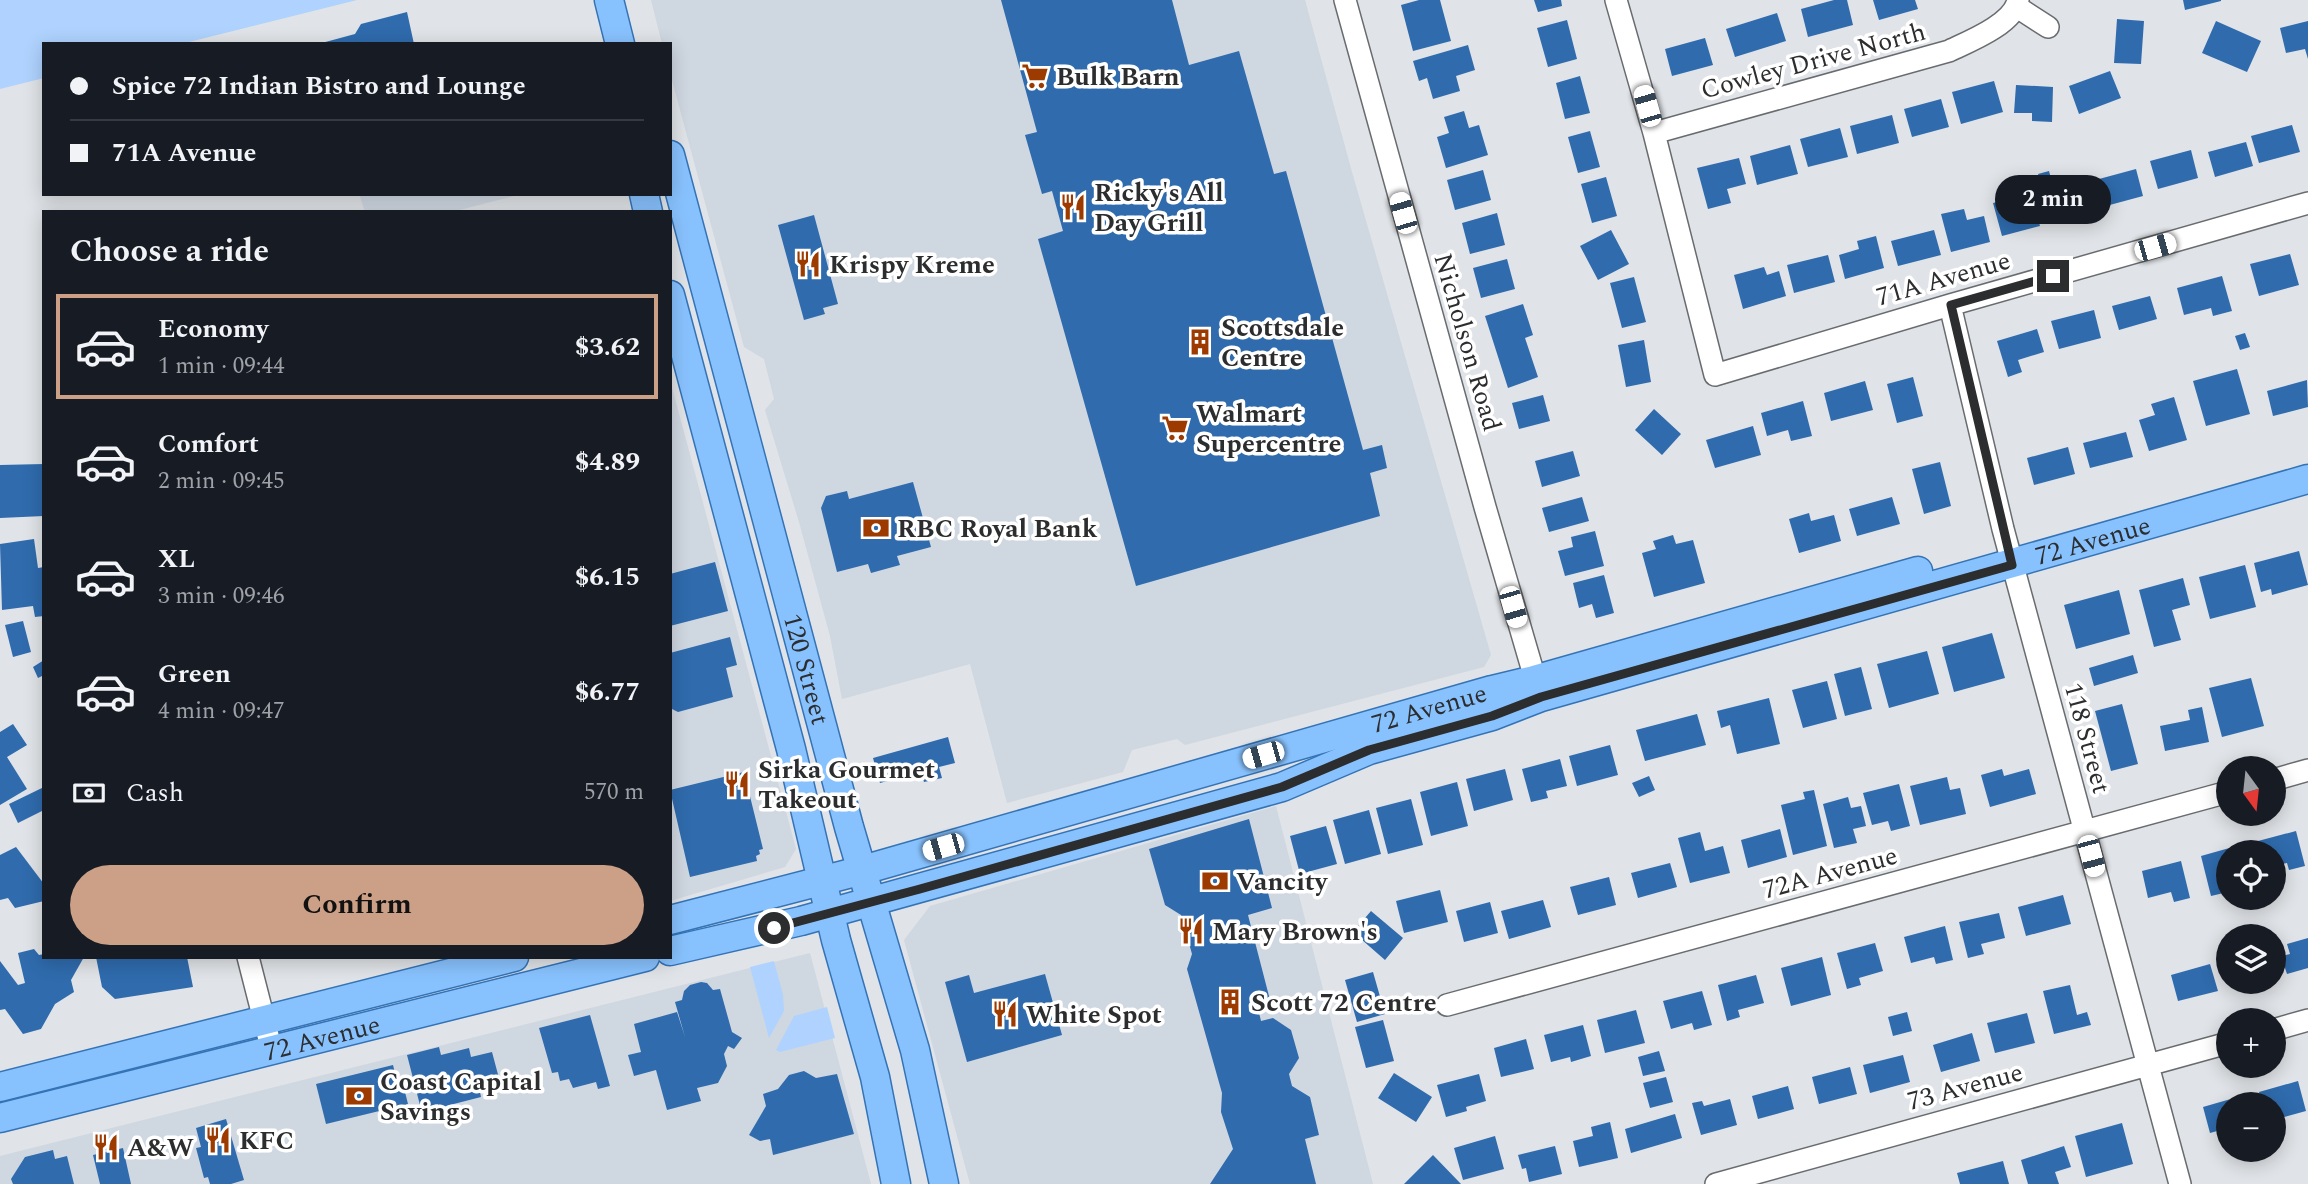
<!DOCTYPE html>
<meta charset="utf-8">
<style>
body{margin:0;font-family:Spectral,serif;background:#242831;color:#f1f3f6;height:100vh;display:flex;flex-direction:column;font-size:26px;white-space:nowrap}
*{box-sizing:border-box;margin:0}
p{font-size:23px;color:#9ea1a6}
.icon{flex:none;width:38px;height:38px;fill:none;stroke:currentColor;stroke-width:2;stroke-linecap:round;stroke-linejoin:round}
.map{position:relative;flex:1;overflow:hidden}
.panel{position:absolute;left:42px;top:210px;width:630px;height:749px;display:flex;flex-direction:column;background:#171b24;border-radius:0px;box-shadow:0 4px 18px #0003}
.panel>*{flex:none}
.hud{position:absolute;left:42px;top:42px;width:630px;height:154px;border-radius:0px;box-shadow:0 4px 18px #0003;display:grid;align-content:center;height:154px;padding:0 28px;background:#171b24}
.needle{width:46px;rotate:165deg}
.tools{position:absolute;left:2216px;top:756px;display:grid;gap:14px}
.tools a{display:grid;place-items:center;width:70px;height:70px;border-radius:50%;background:#171b24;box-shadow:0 4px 18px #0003;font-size:35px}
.end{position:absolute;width:32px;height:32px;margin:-16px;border:9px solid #2c2d2f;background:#fff;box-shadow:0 0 0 4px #fff}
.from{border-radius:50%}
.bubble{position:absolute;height:49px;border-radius:24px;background:#171b24;box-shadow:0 4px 18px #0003;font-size:23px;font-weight:700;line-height:49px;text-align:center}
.car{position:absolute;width:21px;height:42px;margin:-21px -10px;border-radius:9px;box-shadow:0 0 5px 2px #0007;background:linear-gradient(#fff 24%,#345 0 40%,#fff 0 76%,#345 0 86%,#fff 0)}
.hud b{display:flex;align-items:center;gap:24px;height:66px;font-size:26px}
.hud b+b{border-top:2px solid #363941}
.hud i{width:18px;height:18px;background:#f1f3f6}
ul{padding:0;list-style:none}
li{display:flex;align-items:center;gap:21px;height:105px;margin:0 14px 10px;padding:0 14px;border:4px solid transparent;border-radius:0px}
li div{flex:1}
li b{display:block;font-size:26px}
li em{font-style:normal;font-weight:700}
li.on{border-color:#cba087}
li>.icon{width:63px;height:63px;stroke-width:1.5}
h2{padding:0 28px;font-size:32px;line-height:84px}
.pay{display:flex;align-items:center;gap:18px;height:77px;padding:0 28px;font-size:26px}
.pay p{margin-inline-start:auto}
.action{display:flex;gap:14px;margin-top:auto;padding:14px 28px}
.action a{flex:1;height:80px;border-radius:42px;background:#cba087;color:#111;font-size:28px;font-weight:700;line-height:80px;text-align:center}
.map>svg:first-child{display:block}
</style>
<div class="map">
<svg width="2308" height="1184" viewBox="0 0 2308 1184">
<rect width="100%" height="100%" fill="#e0e3e7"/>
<path fill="#cfd7e1" d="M651 0H1305L1352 172 1491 655 1484 667 1185 745 1177 739 1132 750 1123 772 1007 803 970 664 842 699 830 636 799 522 765 410 774 399 764 359 744 347 670 73V44H662Z
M359 194H522L452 212H365Z
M670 380 796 849 785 867 670 901Z
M1276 806 1373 1184H970L904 940 930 906Z
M810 953 871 1184H0V1156Z"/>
<path fill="#afd3fe" d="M0 0H357L181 44H44V78L0 89Z
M774 961 783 995 784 1011 769 1038 750 967Z
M827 1007 835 1038 780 1052 776 1050 794 1016Z"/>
<path fill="#2f6bad" d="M1001 0H1172L1189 65 1239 51 1274 174 1286 171 1363 450 1382 445 1387 468 1370 473 1380 516 1136 586 1038 239 1063 231 1052 191 1042 194 1025 135 1037 132Z
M1419 0H1440L1451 41 1413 51 1401 5Z
M1534 0H1561L1562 6 1538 12Z
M1834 0H1847L1853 25 1808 37 1801 9Z
M1873 0H1915L1918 9 1879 20Z
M2183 0H2221V1L2185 10Z
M407 12 414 44H318L355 34 361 24Z
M1777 13 1786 41 1735 57 1726 29Z
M2117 19 2144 21 2141 64 2114 63Z
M1567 20 1577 59 1548 67 1537 28Z
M2216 21 2261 41 2247 72 2202 53Z
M2308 21V59L2305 49 2286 53 2280 28Z
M1705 38 1713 65 1672 76 1665 49Z
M1468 45 1475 70 1456 76 1460 91 1433 99 1427 78 1419 81 1413 61Z
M2110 71 2121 98 2079 114 2069 86Z
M1580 76 1590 113 1565 119 1556 83Z
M1994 81 2003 112 1961 124 1952 92Z
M2016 85 2053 87 2052 122 2032 121V113H2014Z
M1941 99 1949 127 1912 137 1904 109Z
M1464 111 1469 128 1479 125 1488 155 1446 168 1437 137 1449 133 1444 117Z
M1892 115 1899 143 1857 154 1850 126Z
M2292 125 2300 152 2259 163 2251 136Z
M1840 128 1848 157 1808 167 1800 139Z
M1590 131 1600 167 1578 173 1568 137Z
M2246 142 2253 166 2215 177 2208 152Z
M1790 145 1798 174 1757 185 1750 156Z
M2191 150 2198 178 2158 189 2150 161Z
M1739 158 1746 184 1727 189 1731 203 1708 209 1697 168Z
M2136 169 2143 196 2106 206 2099 179Z
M1483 170 1491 200 1455 210 1447 180Z
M2049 171 2052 182 2042 185 2038 174Z
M1606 177 1617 216 1592 223 1581 184Z
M2084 181 2091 208 2053 218 2046 191Z
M2031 193 2040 226 2002 236 1993 203Z
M1964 209 1967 220 1984 216 1990 242 1951 252 1941 214Z
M1497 213 1505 245 1470 254 1462 223Z
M814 215 838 304 823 308 825 314 804 320 778 225Z
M1611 230 1629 264 1598 280 1580 246Z
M1934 230 1941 255 1898 266 1891 241Z
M1876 236 1884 268 1845 279 1839 255 1859 249 1857 241Z
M2290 254 2299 285 2259 296 2250 264Z
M1828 255 1835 282 1794 293 1787 265Z
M1507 259 1515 289 1481 298 1473 268Z
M1764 267 1767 275 1779 271 1786 296 1743 309 1734 275Z
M2222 276 2232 311 2213 316 2211 308 2184 315 2177 288Z
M1634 277 1646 322 1622 328 1610 283Z
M2150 296 2157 319 2119 330 2112 306Z
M1523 304 1533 335 1525 338 1538 377 1508 388 1485 316Z
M2094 310 2101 338 2059 349 2051 321Z
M2037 329 2044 352 2018 360 2022 372 2008 377 1997 341Z
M2245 333 2250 347 2240 350 2235 336Z
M1644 340 1651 382 1626 387 1618 345Z
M2237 369 2250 414 2206 426 2193 381Z
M1913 377 1923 416 1897 423 1887 384Z
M2307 380 2308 407 2273 416 2267 391Z
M1865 381 1873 410 1831 421 1824 393Z
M1543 395 1550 421 1519 429 1512 403Z
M2174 397 2187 440 2149 451 2139 420 2155 415 2151 404Z
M1803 401 1812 436 1791 441 1788 430 1767 436 1761 413Z
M1654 409 1681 434 1662 455 1635 430Z
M1753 426 1761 455 1715 468 1706 440Z
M2126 432 2133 457 2090 468 2083 443Z
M2068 447 2075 474 2034 485 2027 458Z
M1573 451 1580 476 1542 487 1535 461Z
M1940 462 1951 506 1924 514 1912 469Z
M44 464V516L0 518V465Z
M913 482 931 547 897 556 900 565 871 573 868 564 837 572 821 508 826 496 847 491 849 499Z
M1582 497 1589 521 1549 532 1542 508Z
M1892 497 1900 524 1857 536 1849 509Z
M1809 513 1811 521 1834 515 1841 541 1799 553 1789 519Z
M1595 531 1604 566 1565 576 1558 551 1573 547 1571 537Z
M1673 535 1676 544 1693 540 1705 583 1654 597 1642 553 1656 549 1653 541Z
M34 539 38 568 44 567V616L35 617 33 606 2 610 0 544Z
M2299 551 2308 585 2272 595 2271 589 2261 592 2254 563Z
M715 562 728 611 670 626V574Z
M2245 565 2256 607 2210 619 2199 577Z
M1604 575 1614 613 1596 618 1592 604 1579 608 1573 583Z
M2183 578 2190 605 2172 610 2181 640 2154 647 2139 590Z
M2119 590 2130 634 2076 649 2064 605Z
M23 621 31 652 13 657 5 625Z
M1992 633 2005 678 1954 692 1942 647Z
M730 637 737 665 726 668 733 697 678 712 670 708V653Z
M1927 651 1939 694 1889 708 1877 664Z
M2133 655 2138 673 2094 686 2089 668Z
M44 660V675L38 678 33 667Z
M1861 667 1872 709 1845 716 1834 674Z
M2251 678 2264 726 2222 737 2209 688Z
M1827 681 1837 719 1803 728 1792 690Z
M1769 698 1780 744 1737 754 1730 725 1721 728 1717 711Z
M2122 704 2138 764 2111 771 2095 711Z
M2202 707 2209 742 2165 751 2160 726 2190 720 2188 710Z
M1697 714 1706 745 1645 761 1636 730Z
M13 724 27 745 7 757 27 789 0 805V732Z
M948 737 955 763 939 767 942 778 924 782 921 772 880 783 873 758Z
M1610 745 1618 775 1577 786 1569 756Z
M1560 759 1567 786 1546 791 1548 798 1531 802 1522 769Z
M1505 769 1513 800 1474 811 1466 779Z
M2002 769 2004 776 2029 769 2036 794 1990 807 1981 775Z
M744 772 763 849 759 850 760 854 756 856 757 861 690 877 670 790Z
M1649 776 1655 790 1639 797 1632 783Z
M1947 777 1950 790 1960 788 1966 814 1920 825 1910 786Z
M1457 782 1468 826 1431 836 1420 792Z
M1899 784 1910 826 1891 831 1888 821 1872 825 1863 793Z
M44 787V810L18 823 9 804Z
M1814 790 1827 846 1793 855 1781 805 1805 799 1803 792Z
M1848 797 1851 808 1861 806 1866 826 1853 829 1857 843 1834 848 1823 804Z
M1411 799 1423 845 1388 854 1376 808Z
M1369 810 1381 854 1345 864 1333 820Z
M1249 819 1272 908 1248 915 1270 1000 1257 1004 1261 1021 1273 1018 1291 1030 1299 1058 1289 1074 1292 1086 1310 1097 1319 1135 1305 1139 1316 1184H1210L1233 1149 1221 1112 1222 1093 1187 969 1192 954 1181 915 1165 905 1149 849Z
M1326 826 1337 864 1300 874 1290 836Z
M1780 829 1787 857 1748 868 1741 840Z
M2296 831 2305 866 2289 870 2287 863 2273 866V852H2261L2258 841Z
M1700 832 1705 851 1723 846 1730 873 1690 883 1678 838Z
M2240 845 2242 852H2228V892L2211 896 2201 856Z
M16 847 44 884V901L15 908 8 898 0 900V855Z
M2181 861 2190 898 2174 902 2171 892 2148 898 2142 871Z
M1670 863 1677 887 1638 898 1631 873Z
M1609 877 1616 905 1578 915 1570 887Z
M1440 890 1448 922 1404 933 1396 901Z
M2063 895 2071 924 2026 936 2018 907Z
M1543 900 1551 927 1509 939 1501 911Z
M1490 902 1498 933 1464 942 1456 911Z
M1371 911 1403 938 1385 960 1353 932Z
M1999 913 2005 938 1981 944 1984 954 1968 958 1959 922Z
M1945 926 1953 960 1936 964 1934 957 1911 963 1904 937Z
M2308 938V968L2287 974 2281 956 2290 954 2287 944Z
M1875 943 1883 971 1859 978 1861 985 1847 989 1837 953Z
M34 949 39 955 44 954V957H84L71 980 74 992 55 1004 41 1029 23 1034 5 1009 0 1010V961L18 985 25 983 18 953Z
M96 957H187L193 987 115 999 102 987Z
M1822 957 1831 995 1791 1006 1781 968Z
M2210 964 2218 991 2178 1001 2171 975Z
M1373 972 1385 1014 1357 1022 1345 980Z
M1045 974 1062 1035 967 1062 945 982 969 975 974 993Z
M1756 975 1764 1003 1738 1010 1740 1017 1727 1021 1718 985Z
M701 982 707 983 713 990 720 989 732 1032 742 1038 734 1049 728 1046 724 1054 727 1066 718 1083 697 1088 701 1101 667 1110 656 1070 634 1076 628 1055 641 1052 634 1024 677 1012 685 1037 675 1002 682 1000 684 991 690 985Z
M2070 985 2077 1015 2087 1012 2091 1025 2054 1034 2043 991Z
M1702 991 1712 1025 1694 1030 1692 1023 1671 1029 1663 1001Z
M1636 1010 1645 1043 1605 1053 1597 1020Z
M1907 1012 1912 1031 1893 1036 1888 1017Z
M2027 1013 2035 1043 1995 1053 1987 1023Z
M590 1015 610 1086 598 1089 596 1082 573 1088 569 1079 560 1081 558 1072 552 1073 539 1028Z
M1383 1020 1394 1061 1366 1068 1355 1027Z
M1583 1025 1591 1056 1571 1062 1570 1057 1551 1062 1544 1035Z
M1972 1033 1980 1061 1941 1072 1933 1045Z
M1526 1039 1534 1069 1501 1077 1494 1048Z
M439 1047 441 1055 469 1048 471 1057 492 1052 500 1082 479 1087 481 1097 438 1108V1104L421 1109 407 1055Z
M1659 1051 1665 1071 1643 1076 1638 1057Z
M1903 1055 1910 1082 1870 1093 1863 1065Z
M393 1065 396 1077 401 1076 408 1104 326 1124 316 1084Z
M1850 1067 1857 1094 1819 1104 1812 1077Z
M804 1071 816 1078 837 1074 854 1134 773 1155 770 1139 760 1141 749 1135 766 1106 763 1094 778 1089 789 1075Z
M1394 1073 1432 1097 1416 1122 1378 1098Z
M1479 1074 1486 1101 1466 1107 1467 1111 1446 1117 1437 1085Z
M1666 1077 1673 1102 1650 1108 1643 1083Z
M2298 1081 2306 1111 2273 1120V1104H2262L2259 1092Z
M1788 1086 1794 1109 1758 1119 1752 1096Z
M2241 1096 2243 1104H2228V1128L2210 1133 2203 1107Z
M1730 1099 1737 1125 1701 1135 1692 1103 1702 1101 1704 1106Z
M1675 1114 1682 1138 1631 1153 1625 1129Z
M226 1119 244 1180 231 1184H210L208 1177 204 1178 196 1148 201 1147 196 1128Z
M1610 1122 1618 1158 1579 1167 1573 1141 1593 1136 1591 1127Z
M2122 1123 2133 1164 2086 1177 2075 1136Z
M1495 1136 1504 1169 1463 1180 1454 1148Z
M1555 1146 1562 1174 1529 1182 1526 1168 1522 1169 1518 1155Z
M2064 1146 2071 1167 2055 1172 2059 1184H2028L2021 1160Z
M123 1148 131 1184H100L93 1155Z
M53 1150 55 1159 67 1156 74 1184H13L11 1179 25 1157Z
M1433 1155 1461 1184H1404Z
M2003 1161 2009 1184H1960L1957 1173Z"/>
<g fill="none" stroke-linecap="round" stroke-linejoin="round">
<g stroke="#696c6f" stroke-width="24">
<path id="minor" d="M1345 0 1485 507 1539 692
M1616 0 1654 133 1715 375 1950 305 2308 203
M2017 7 2048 27
M1654 133 1949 51C1968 42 2014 24 2018 0
M1950 305 2003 529 2180 1184
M2273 780 2308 770
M248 957 272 1051
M1447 1005 2228 792
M2273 1030 2308 1020
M1716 1184 2228 1043"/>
</g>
<g stroke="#3473b6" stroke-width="31">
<g id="major">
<path d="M609 0 620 44"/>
<path id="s1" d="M670 155 849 827 915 1050 944 1184"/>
<path d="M644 194 648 212"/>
<path d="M670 295 791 749 836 940 875 1077 896 1184"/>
<path id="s2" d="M670 920 863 870 1492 690 1534 680 1918 571"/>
<path id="s3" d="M670 951 801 921 1282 787 1369 750 1492 716 1541 697 2308 479"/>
<path d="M0 1087 514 957"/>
<path id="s4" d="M0 1118 645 957"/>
</g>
</g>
<use href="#minor" stroke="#fff" stroke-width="21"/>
<use href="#major" stroke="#88c2fe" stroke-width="28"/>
</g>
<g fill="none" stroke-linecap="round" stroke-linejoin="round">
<path stroke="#2c2d2f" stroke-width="9" d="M774 928 920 889 1282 787 1369 750 1492 716 1541 697 2012 565 1951 305 2053 276"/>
</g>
<defs>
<g id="supermarket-bare" transform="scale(2.1)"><path d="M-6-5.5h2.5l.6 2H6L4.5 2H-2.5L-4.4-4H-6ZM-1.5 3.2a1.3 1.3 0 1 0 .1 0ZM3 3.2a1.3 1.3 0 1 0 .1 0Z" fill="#9d3a00" stroke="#fff" stroke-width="2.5" paint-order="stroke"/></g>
<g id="restaurant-bare" transform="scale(2.1)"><path d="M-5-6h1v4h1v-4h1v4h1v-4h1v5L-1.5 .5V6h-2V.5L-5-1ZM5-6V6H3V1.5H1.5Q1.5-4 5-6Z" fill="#9d3a00" stroke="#fff" stroke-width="2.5" paint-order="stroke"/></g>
<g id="building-bare" transform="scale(2.1)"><path d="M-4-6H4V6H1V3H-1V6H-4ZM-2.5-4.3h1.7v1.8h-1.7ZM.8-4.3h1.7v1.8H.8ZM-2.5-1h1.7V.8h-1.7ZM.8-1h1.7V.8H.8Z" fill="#9d3a00" stroke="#fff" stroke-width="2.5" paint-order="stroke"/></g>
<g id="bank-bare" transform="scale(2.1)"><path d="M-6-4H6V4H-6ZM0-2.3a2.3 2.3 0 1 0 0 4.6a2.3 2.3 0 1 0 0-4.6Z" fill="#9d3a00" stroke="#fff" stroke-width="2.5" paint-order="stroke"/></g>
</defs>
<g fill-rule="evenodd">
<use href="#supermarket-bare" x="1035" y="76"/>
<use href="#restaurant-bare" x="1073" y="207"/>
<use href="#restaurant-bare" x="808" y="264"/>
<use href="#building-bare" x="1200" y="342"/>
<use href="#supermarket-bare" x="1175" y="428"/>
<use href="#bank-bare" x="876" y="528"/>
<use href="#restaurant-bare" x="737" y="784"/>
<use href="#bank-bare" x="1215" y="881"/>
<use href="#restaurant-bare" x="1191" y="931"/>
<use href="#building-bare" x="1230" y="1002"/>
<use href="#restaurant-bare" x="1005" y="1014"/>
<use href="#bank-bare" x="359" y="1096"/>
<use href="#restaurant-bare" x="218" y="1140"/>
<use href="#restaurant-bare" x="106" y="1147"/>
</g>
<g text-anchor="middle" stroke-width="7" stroke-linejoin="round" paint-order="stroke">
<g font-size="26" fill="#2c2d2f" stroke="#fff">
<text transform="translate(1813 60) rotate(-15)" y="9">Cowley Drive North</text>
<text transform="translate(1943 278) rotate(-16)" y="9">71A Avenue</text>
<text transform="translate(1468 342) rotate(74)" y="9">Nicholson Road</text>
<text dy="9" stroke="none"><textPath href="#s3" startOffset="1482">72 Avenue</textPath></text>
<text dy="9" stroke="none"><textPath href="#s1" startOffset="532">120 Street</textPath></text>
<text dy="9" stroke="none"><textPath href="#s2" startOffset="788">72 Avenue</textPath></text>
<text transform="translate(2088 738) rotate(75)" y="9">118 Street</text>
<text transform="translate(1830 872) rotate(-15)" y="9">72A Avenue</text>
<text dy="9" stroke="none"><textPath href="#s4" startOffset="332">72 Avenue</textPath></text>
<text transform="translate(1965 1086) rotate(-15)" y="9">73 Avenue</text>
</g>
<g font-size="26" font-weight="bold" fill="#2c2d2f" stroke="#fff" text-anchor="start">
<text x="1056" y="85">Bulk Barn</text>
<text x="1094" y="201">Ricky's All<tspan x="1094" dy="30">Day Grill</tspan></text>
<text x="829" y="273">Krispy Kreme</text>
<text x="1221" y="336">Scottsdale<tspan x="1221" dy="30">Centre</tspan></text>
<text x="1196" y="422">Walmart<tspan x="1196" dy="30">Supercentre</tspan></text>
<text x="897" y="537">RBC Royal Bank</text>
<text x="758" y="778">Sirka Gourmet<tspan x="758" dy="30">Takeout</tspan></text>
<text x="1236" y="890">Vancity</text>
<text x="1212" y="940">Mary Brown's</text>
<text x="1251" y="1011">Scott 72 Centre</text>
<text x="1026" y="1023">White Spot</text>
<text x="380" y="1090">Coast Capital<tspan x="380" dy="30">Savings</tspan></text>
<text x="239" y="1149">KFC</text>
<text x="127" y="1156">A&amp;W</text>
</g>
</g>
</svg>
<div class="tools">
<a><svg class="needle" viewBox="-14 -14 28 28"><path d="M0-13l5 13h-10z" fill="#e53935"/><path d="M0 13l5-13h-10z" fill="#9ea1a6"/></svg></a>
<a><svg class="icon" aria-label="locate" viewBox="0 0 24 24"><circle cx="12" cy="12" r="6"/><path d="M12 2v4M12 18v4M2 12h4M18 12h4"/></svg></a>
<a><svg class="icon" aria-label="layers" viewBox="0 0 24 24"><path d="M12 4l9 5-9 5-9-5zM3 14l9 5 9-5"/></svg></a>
<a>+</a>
<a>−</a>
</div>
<i class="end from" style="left:774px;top:928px"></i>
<i class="end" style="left:2053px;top:276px"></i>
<div class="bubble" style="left:1995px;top:175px;width:116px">2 min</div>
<i class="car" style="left:1647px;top:106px;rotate:344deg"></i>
<i class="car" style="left:1403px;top:213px;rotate:344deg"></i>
<i class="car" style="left:2155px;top:247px;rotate:74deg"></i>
<i class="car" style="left:1513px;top:607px;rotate:164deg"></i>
<i class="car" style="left:1263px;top:755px;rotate:254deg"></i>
<i class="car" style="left:943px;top:847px;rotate:254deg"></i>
<i class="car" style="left:2091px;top:856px;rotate:165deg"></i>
<div class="hud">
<b><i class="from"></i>Spice 72 Indian Bistro and Lounge</b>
<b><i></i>71A Avenue</b>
</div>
<section class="panel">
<h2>Choose a ride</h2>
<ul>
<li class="on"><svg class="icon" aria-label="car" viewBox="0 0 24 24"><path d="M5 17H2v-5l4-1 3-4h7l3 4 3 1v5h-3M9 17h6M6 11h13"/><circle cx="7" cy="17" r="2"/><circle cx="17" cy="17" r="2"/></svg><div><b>Economy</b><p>1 min · 09:44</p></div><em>$3.62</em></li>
<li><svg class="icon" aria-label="car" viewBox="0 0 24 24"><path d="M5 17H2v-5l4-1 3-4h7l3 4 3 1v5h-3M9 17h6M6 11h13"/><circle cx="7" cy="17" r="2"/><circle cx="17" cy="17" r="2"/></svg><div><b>Comfort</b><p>2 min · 09:45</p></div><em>$4.89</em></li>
<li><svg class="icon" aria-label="car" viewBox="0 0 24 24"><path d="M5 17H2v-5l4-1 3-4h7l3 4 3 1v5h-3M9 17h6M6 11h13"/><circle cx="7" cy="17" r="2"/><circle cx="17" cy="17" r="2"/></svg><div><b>XL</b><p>3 min · 09:46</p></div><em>$6.15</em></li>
<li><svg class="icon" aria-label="car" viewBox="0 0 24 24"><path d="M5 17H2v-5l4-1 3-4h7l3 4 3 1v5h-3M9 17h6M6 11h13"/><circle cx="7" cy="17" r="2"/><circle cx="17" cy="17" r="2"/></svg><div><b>Green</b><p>4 min · 09:47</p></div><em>$6.77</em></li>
</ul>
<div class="pay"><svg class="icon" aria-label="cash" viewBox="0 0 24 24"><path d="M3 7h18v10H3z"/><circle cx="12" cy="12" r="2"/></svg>Cash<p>570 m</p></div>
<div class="action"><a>Confirm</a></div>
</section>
</div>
